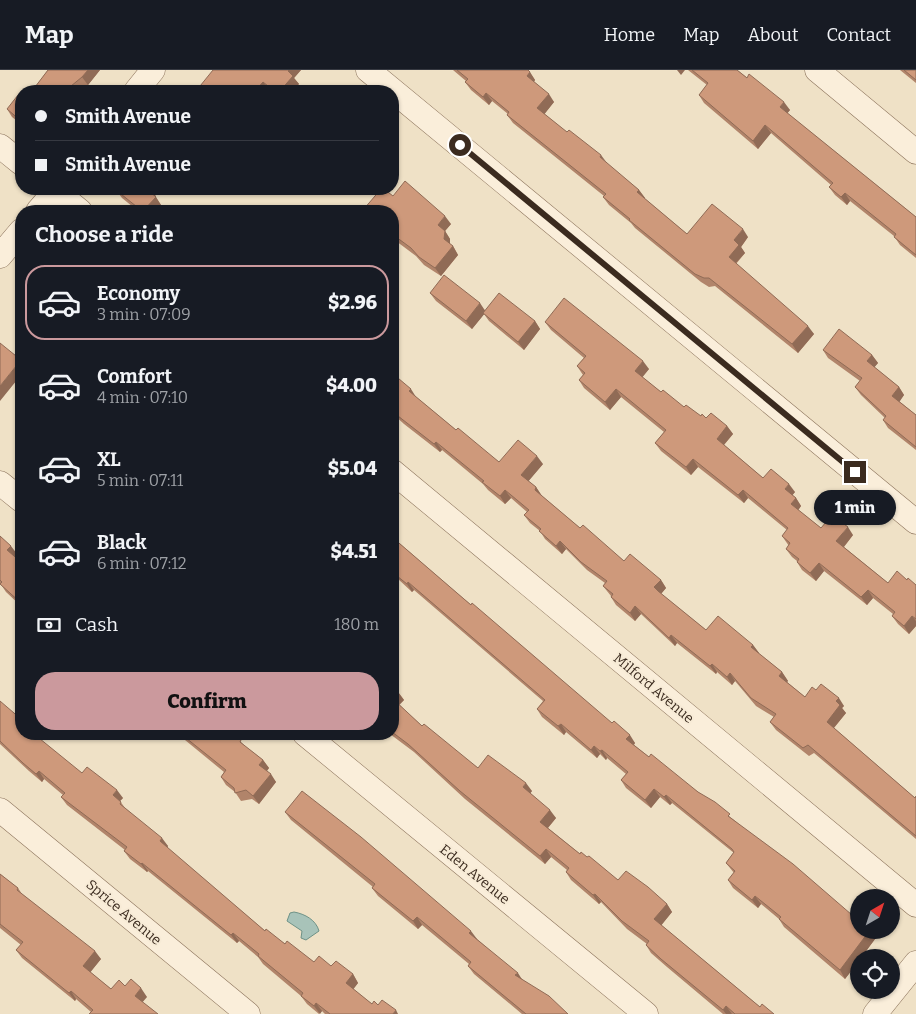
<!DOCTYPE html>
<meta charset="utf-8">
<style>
body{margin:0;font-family:Bitter,serif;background:#20242c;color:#f1f3f6;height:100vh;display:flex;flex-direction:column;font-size:19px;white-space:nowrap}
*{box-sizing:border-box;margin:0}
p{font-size:16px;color:#9ea1a6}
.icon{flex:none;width:28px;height:28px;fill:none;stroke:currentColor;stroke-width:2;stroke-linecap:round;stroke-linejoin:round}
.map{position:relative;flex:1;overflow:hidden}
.side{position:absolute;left:15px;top:135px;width:384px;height:535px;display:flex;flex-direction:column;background:#171b24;border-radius:20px;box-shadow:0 1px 4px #0004}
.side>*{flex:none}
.guide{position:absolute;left:15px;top:15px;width:384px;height:110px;border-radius:20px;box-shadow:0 1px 4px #0004;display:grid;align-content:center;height:110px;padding:0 20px;background:#171b24}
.needle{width:32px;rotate:39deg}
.tools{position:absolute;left:850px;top:819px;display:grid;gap:10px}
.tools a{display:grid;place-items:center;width:50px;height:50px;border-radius:50%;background:#171b24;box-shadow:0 1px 4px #0004;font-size:25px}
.end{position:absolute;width:22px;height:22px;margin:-11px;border:6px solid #3b2b1f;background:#fff;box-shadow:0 0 0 2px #fff}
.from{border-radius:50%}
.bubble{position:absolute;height:35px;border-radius:18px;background:#171b24;box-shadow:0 1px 4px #0004;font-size:16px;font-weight:800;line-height:35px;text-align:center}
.guide b{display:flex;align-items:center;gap:18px;height:48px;font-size:19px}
.guide b+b{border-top:1px solid #363941}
.guide i{width:12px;height:12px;background:#f1f3f6}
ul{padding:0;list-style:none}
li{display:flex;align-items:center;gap:15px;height:75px;margin:0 10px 8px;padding:0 10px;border:2px solid transparent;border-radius:20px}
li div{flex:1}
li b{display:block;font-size:19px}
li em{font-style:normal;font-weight:800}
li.current{border-color:#cb999d}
li>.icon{width:45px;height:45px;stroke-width:1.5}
h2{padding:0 20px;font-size:22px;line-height:60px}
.pay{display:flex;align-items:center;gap:12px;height:55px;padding:0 20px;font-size:19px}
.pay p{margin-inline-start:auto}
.button{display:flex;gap:10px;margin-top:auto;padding:10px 20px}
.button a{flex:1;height:58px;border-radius:20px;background:#cb999d;color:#111;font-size:20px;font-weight:800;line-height:58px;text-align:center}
header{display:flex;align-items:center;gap:30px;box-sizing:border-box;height:70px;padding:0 25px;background:#171b24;border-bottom:1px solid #363941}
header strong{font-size:24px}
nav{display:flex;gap:28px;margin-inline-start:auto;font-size:18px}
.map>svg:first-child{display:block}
</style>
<header>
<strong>Map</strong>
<nav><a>Home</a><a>Map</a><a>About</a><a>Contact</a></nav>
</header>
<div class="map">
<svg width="916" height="944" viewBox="0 0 916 944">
<rect width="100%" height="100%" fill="#efe1c6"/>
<path fill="#a8c3b9" stroke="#6e9287" d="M294 842C305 844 316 850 319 861L306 870 301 868 302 861 287 851 290 843Z"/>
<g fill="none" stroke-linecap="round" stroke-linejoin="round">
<g stroke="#8b725b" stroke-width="25">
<path id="minor" d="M368 0 916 452
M817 0 916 82
M136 21 153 0
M0 76 21 93
M53 119 80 141
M38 141 57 119
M0 186 21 161
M392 401 916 835
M0 413 21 430
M305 664 646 944
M0 740 248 944
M875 944 916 893"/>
</g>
<use href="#minor" stroke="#faeeda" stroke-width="24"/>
</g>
<path fill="#b1846a" d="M48 0H100L88 15 80 21H32Z
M213 0H301L294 8 299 14 292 21H270Z
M453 0H528L535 10 534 12 554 32 544 44 639 120 645 128H644L687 164 748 167 741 177 745 183 736 194 814 264 798 283 715 216 709 217 701 212 635 158 631 153 609 135 603 127 604 126 513 53 507 45 508 44 492 31 489 35 471 20 465 12 466 11Z
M688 0H737L790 40 787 43 916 147V188L900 175 894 166 850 131 847 135 835 125 829 117 831 115 771 63 758 79 704 33 699 25 707 15Z
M900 0H916V13Z
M21 27V54L12 47 7 39Z
M117 119H161L155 126 161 135 156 141H138L122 128 116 120Z
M393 126 451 154 445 161 450 169V174L453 176 458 185 441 206 424 195 416 186 392 168Z
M430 223 485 240 535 251 540 259 524 280 489 251 484 244 472 259 436 231Z
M545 252 649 299 642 307 661 322 684 337 701 346 727 356 733 364 724 375 763 408 795 422 792 425 796 428 801 436 798 440 821 458 853 465 844 477 888 513 907 510 916 515V556L909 564 898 554 892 546 893 544 873 528 867 535 824 501 816 511 802 500 797 492V491L792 487 786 479 789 476 782 466 787 460 748 428 744 433 698 397 691 405 661 381 655 373 664 362 621 327 610 340 584 318 579 310 583 305 577 296 584 288 551 260Z
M823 280 872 285 878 293 874 297 899 317 904 325 899 331 916 345V380L888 358 883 350 885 348 861 325 855 317 860 311 828 288Z
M392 303 416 327 456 360 499 392 543 394 528 411 536 417 542 426 580 458 624 491 661 510 666 518 661 524 706 560 753 575 759 583H758L782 602 788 611 787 612 805 627 816 620 844 636 842 638 846 643 834 658 915 728 916 726V769L814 683 809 686 776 660 770 652 774 647 756 636 735 611 732 615 717 602 716 604 677 573 675 576 641 544 635 551 616 535 611 527V526L603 516 605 513 587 500 566 479 562 484 545 469 540 461 530 453 524 445 527 442 511 428 505 434 488 420 483 414 442 380 440 382 404 354 392 343Z
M0 466 17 484 14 486 21 492V536L6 522 0 513Z
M392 467 457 523 635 673 634 675 649 687 698 722 734 750 859 860H874L878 865 845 909 784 857 779 849 761 834 758 838 733 818 728 810 734 803 726 793 734 783 672 733 670 735 660 727 651 738 626 718 621 710 626 704 607 688 606 690 600 684 597 688 566 662 564 665 542 647 537 639 543 631 414 520 412 522 397 508 392 502Z
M392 617 398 622 404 630 399 635 422 656 478 698 532 721 530 723 556 748 548 758 580 784 618 810 667 834 672 842 661 855 760 937 774 944H723L667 897 651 883 646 875 647 874 627 859 601 832 599 834 571 810 566 802 567 800 551 787 545 794 465 729 414 682 390 664H392Z
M0 631 21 664 82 703 123 728 120 731 125 738 168 776 167 778 265 861 314 892 331 896 353 904 358 913 353 919 372 934 378 935 398 944H325L322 941 319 944 307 934 301 926 263 894 258 887 239 871 237 873 148 801 147 802 130 789 124 781 125 780 67 735 61 727 63 725 44 709 42 712 29 701 0 674Z
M180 664H233L246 677 263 690 269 698 267 701 276 712 259 734 252 729 241 731 235 722 226 715 221 707 224 702 185 670Z
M285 742 477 869 523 910 568 944H522L474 904 468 896 469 894 422 855 418 859 378 826 372 818 373 817 291 750Z
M0 804 18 818 22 824 101 889 90 902 111 919 125 916 147 927 91 942 76 929 75 931 22 888 16 880 21 875 0 858Z"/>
<path fill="#906b56" d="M88 0H100L88 15 82 7Z
M289 0H301L294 8 299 14 292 21H280Z
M677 0H685L681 5Z
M530 2 535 10 532 14 527 6Z
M263 12 269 20 268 21H255Z
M486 23 492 31 489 35 483 27Z
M549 24 554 32 543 46 537 38Z
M784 32 790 40 786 45 780 37Z
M765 55 771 63 758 79 753 71Z
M601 85 607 93 600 87Z
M149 119H161L153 128 148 120Z
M639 120 645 128 642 130 637 122Z
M845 123 850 131 847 135 841 127Z
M156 127 161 135 156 141H143Z
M445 146 451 154 445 161 450 169V177L444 169 438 155Z
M743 159 748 167 741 177 745 183 734 195 729 187 734 170Z
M453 176 458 185 441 206 435 198Z
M480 233 486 242 472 259 466 251Z
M535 251 540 259 524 280 518 272Z
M808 256 814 264 798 283 792 274Z
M872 285 878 293 873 299 867 291Z
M21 290V305L0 331V316Z
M643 291 649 299 641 309 635 301Z
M899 317 904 325 898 334 892 326Z
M411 319 416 327 414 330 409 321Z
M616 319 621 327 610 340 605 332Z
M727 356 733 364 722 377 717 369Z
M436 372 442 380 440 382 434 374Z
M537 386 543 394 527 413 521 405Z
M693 389 698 397 691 405 686 397Z
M789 414 795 422 791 427 785 419Z
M536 417 542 426 540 428 535 420Z
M505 420 511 428 505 434 500 426Z
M743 420 748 428 744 433 738 425Z
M796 428 801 436 797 442 791 434Z
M848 457 853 465 842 479 836 471Z
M560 471 566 479 562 484 556 476Z
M11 476 17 484 13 488 7 480Z
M819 493 824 501 816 511 810 503Z
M661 510 666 518 660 525 654 517Z
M408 512 414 520 412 522 407 514Z
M868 520 873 528 867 535 861 527Z
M635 536 641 544 635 551 630 543Z
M912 546 916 551V556L909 564 904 556Z
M671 565 677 573 675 576 669 568Z
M753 575 759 583 757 585 751 577Z
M712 594 717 602 716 604 710 596Z
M782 602 788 611 785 614 779 606Z
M730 603 735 611 732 615 727 607Z
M398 622 404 630 398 636 392 628Z
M839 628 844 636 842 638 846 643 832 660 827 652 836 631Z
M561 654 566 662 564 665 558 656Z
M630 665 635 673 632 677 626 669Z
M594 676 600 684 597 688 591 680Z
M602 680 607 688 606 690 600 681Z
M263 690 269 698 265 703 259 695Z
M39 701 44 709 42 712 36 704Z
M271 704 276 712 259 734 253 726Z
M526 713 532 721 529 725 523 717Z
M654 719 660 727 651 738 645 730Z
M117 720 123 728 118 733 113 725Z
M666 725 672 733 670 735 664 727Z
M550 740 556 748 546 760 540 752Z
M162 768 168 776 166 779 160 771Z
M546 779 551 787 545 794 540 786Z
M142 793 148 801 147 802 141 794Z
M595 824 601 832 599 834 593 825Z
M755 826 761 834 758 838 752 830Z
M667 834 672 842 660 857 654 849Z
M417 847 422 855 418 859 413 851Z
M870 860H874L878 865 861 888H859V891L845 909 840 900Z
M471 861 477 869 475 871 469 863Z
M233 863 239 871 237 873 231 865Z
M95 881 101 889 89 904 83 896Z
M518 903 523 911 515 905Z
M353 904 358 913 352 921 346 913Z
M141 918 147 927 141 934 135 926Z
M71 921 76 929 75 931 69 923Z
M316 933 322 941 320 944 314 936Z
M726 936 732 944H726L723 940Z
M396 940 398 944H393Z"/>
<path fill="#ce997b" stroke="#906b56" d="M48 0H88L82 7 65 21H32Z
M213 0H289L288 1 293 6 280 21H274L263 12 255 21H196Z
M457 0H528L530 2 527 6 549 24 537 38 567 62 569 60 601 85 600 87 639 120 637 122 687 164 712 134 743 159 734 170 739 175 729 187 808 256 792 274 709 208H704L695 204 629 150 630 149 603 127 606 124 507 45 509 42 486 23 483 27 465 12 468 9Z
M692 0H737L747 8 749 4 784 32 780 37 916 147V185L894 167 896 164 845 123 841 127 829 117 833 113 765 55 753 71 699 25 708 13Z
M904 0H916V10Z
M18 25 21 27V51L7 39Z
M405 111 445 146 438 155 445 161 444 169 453 176 435 198 419 187 411 178 392 164V141H364L363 140 381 119H384L393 126Z
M117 119H149L148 120 156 127 143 141H142L116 120Z
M444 205 480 233 466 251 430 223Z
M499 223 535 251 518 272 483 243Z
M564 228 643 291 635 301 661 322 663 320 684 337 686 335 701 346 702 344 706 348 711 343 727 356 717 369 763 408 771 399 789 414 785 419 796 428 791 434 821 458 832 445 848 457 836 471 888 513 897 501 907 510 908 508 916 515V549L912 546 904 556 892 546 895 542 868 520 861 527 819 493 810 503 797 492 799 489 786 479 790 473 782 466 788 458 743 420 738 425 693 389 686 397 655 373 666 360 616 319 605 332 579 310 585 303 577 296 586 286 545 252Z
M839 259 872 285 867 291 899 317 892 326 916 345V377L883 350 886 346 855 317 862 308 823 280Z
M0 273 21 290 0 316Z
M392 303 411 319 409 321 456 360 458 358 499 392 518 370 537 386 521 405 536 417 535 420 580 458 583 455 624 491 630 484 661 510 654 517 658 521 706 560 718 546 753 575 751 577 782 602 779 606 805 627 812 617 816 620 821 614 839 628 836 631 840 635 827 652 915 728 916 726V766L808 675 803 678 770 652 776 644 751 628 730 603 727 607 712 594 710 596 671 565 669 568 635 536 630 543 611 527 613 524 603 516 607 511 581 492 560 471 556 476 539 461 541 459 524 445 529 440 505 420 500 426 482 412 484 411 436 372 434 374 398 346 392 340Z
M0 466 11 476 7 480 21 492V533L0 514 2 512 0 510Z
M392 467 457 523 471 535 472 533 612 653 614 651 630 665 626 669 649 687 651 684 698 722 715 732 730 744 728 746 793 794 859 851V860H870L840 900 779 849 781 847 755 826 752 830 728 810 735 801 726 793 734 782 732 779 666 725 664 727 654 719 645 730 621 710 628 702 602 680 600 681 594 676 591 680 561 654 558 656 537 639 545 630 408 512 407 514 392 502V499L394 496 392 495Z
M392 617 398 622 392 628Z
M392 628 422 656 424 654 478 698 488 685 526 713 523 717 550 740 540 752 580 784 581 782 587 787 589 786 618 810 626 801 648 817 667 834 654 849 760 937 762 934 774 944H735L726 936 723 940 661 889 646 875 649 871 622 851 595 824 593 825 566 802 569 798 546 779 540 786 460 721 408 674 392 662Z
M0 631 21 649V664H34L82 703 87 697 117 720 113 725 121 732 120 734 162 768 160 771 265 861 266 859 285 874 287 871 314 892 319 886 331 896 336 891 353 904 346 913 372 934 374 931 378 935 382 930 396 940 393 944H330L316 933 314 936 301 926 303 923 258 886 259 884 233 863 231 865 142 793 141 794 124 781 127 777 61 727 65 723 39 701 36 704 23 693 0 671Z
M181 664H233L241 670 240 672 263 690 259 695 271 704 253 726 246 720 235 723 234 718 221 707 226 700Z
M302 721 361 767 471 861 469 863 518 903 515 905 549 926 568 944H526L468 896 471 892 417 847 413 851 372 818 375 814 285 742Z
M0 804 18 818 17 820 95 881 83 896 111 919 119 910 125 916 131 909 141 918 135 926 158 944H89L93 940 71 921 69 923 16 880 23 872 0 854Z"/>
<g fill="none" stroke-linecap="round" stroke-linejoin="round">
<path stroke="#3b2b1f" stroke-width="6" d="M460 75 855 402"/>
</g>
<g text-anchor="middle" stroke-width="4" stroke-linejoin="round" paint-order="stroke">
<g font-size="14" fill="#3b2b1f" stroke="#f7ebd6">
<text transform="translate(654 618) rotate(40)" y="5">Milford Avenue</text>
<text transform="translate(475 804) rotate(39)" y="5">Eden Avenue</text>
<text transform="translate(124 842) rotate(40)" y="5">Sprice Avenue</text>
</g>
</g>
</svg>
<div class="tools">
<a><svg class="needle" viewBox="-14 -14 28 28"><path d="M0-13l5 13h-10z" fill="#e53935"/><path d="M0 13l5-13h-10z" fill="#9ea1a6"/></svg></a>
<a><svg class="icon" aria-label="locate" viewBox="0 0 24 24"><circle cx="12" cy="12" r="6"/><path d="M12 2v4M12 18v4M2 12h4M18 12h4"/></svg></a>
</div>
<i class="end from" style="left:460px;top:75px"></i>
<i class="end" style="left:855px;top:402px"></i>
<div class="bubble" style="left:814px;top:420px;width:82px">1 min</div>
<div class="guide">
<b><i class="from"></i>Smith Avenue</b>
<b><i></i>Smith Avenue</b>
</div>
<section class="side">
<h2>Choose a ride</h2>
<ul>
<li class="current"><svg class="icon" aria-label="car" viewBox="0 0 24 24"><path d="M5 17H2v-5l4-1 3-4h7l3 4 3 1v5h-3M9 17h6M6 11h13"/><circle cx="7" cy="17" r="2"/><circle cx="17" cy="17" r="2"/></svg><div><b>Economy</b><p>3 min · 07:09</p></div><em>$2.96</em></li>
<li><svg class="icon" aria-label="car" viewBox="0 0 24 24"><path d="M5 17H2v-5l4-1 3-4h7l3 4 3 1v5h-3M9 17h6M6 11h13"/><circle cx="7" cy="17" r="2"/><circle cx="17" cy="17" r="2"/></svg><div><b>Comfort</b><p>4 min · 07:10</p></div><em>$4.00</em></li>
<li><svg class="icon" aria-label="car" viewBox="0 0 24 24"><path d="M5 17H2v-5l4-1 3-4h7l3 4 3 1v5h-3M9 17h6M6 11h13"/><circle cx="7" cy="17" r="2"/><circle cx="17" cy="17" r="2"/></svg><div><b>XL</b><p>5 min · 07:11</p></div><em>$5.04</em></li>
<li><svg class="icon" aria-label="car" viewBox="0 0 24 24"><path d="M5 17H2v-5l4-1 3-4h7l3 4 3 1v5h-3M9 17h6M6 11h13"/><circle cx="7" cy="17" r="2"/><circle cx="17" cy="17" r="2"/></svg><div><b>Black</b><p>6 min · 07:12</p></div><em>$4.51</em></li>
</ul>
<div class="pay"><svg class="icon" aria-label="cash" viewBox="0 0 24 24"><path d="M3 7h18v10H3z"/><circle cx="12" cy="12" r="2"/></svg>Cash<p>180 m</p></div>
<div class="button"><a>Confirm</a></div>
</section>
</div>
